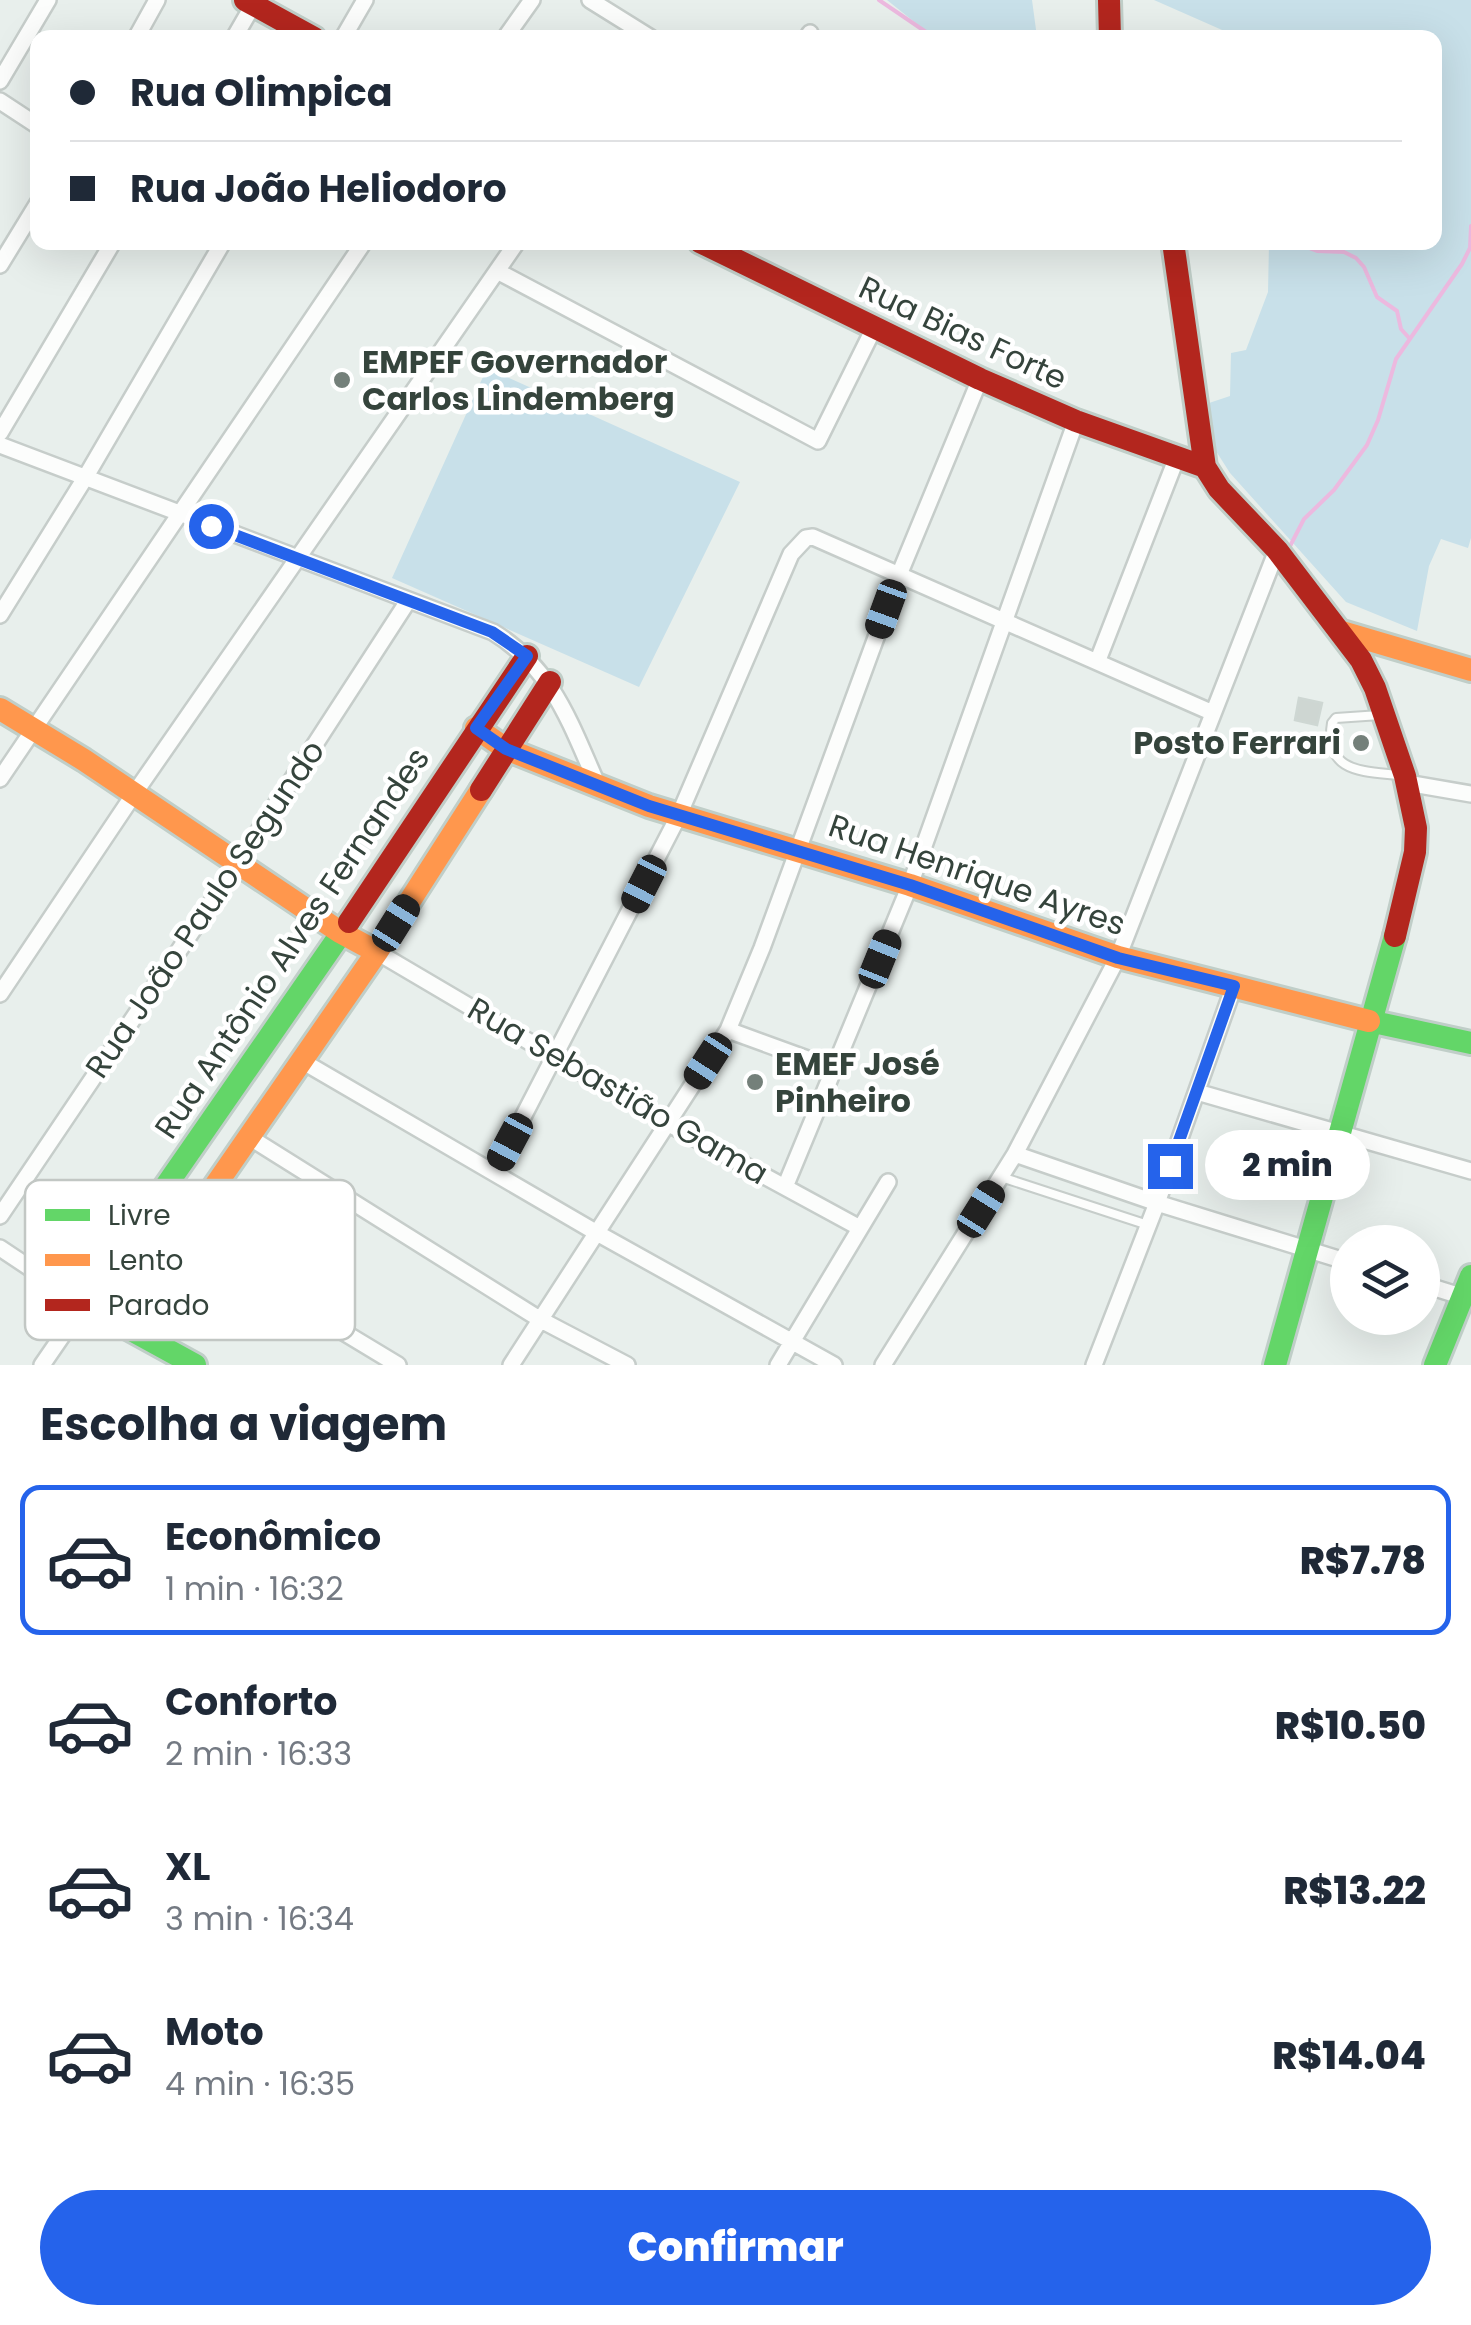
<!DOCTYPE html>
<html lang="pt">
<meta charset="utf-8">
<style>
body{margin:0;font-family:Poppins,sans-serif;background:#f6f6f7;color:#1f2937;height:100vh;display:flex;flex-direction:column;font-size:38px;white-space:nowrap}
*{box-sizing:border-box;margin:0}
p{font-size:32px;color:#747a83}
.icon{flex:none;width:55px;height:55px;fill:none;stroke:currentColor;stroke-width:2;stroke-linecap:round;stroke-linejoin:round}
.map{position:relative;height:1365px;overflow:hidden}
.drawer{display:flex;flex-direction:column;background:#fff;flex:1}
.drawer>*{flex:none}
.guide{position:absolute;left:30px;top:30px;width:1412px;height:220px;border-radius:20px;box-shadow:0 10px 40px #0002;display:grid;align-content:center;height:220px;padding:0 40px;background:#fff}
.fabs{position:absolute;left:1330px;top:1225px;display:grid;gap:20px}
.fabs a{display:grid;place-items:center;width:110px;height:110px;border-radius:50%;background:#fff;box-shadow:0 10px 40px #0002;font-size:50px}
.end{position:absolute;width:45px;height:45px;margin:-22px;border:12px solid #2563eb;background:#fff;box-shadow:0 0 0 5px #fff}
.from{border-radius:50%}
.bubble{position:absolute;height:70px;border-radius:35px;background:#fff;box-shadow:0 10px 40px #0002;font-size:32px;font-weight:800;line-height:70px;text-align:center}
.car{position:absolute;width:30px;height:60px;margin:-30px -15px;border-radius:12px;box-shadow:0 0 8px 2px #0007;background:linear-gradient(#222 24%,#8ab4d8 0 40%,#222 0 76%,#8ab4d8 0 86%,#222 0)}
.guide b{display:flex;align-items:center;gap:35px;height:95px;font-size:38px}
.guide b+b{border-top:2px solid #e0e1e3}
.guide i{width:25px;height:25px;background:#1f2937}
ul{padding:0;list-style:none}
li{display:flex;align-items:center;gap:30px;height:150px;margin:0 20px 15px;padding:0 20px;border:5px solid transparent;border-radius:20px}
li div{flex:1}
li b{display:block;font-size:38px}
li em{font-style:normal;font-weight:800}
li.active{border-color:#2563eb}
li>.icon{width:90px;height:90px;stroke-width:1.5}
h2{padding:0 40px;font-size:45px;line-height:120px}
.button{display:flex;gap:20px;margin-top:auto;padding:20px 40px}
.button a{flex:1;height:115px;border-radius:60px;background:#2563eb;color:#fff;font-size:40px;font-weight:800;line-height:115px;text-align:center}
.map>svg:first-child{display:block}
</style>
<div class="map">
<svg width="1471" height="1365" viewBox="0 0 1471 1365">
<rect width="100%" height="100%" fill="#e8efec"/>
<path fill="#c8e0e9" d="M887 0H1032L1037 37H933Z
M1154 0H1471V538L1468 548 1441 539 1429 566 1417 631 1346 602 1230 473 1214 448 1200 406 1230 396 1231 353 1246 350 1268 292 1269 243 1435 242V38L1238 37Z
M487 368 740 482 639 687 392 578Z"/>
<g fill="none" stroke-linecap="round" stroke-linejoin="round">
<path stroke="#ecb9df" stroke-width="4" d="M879 0 926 32 943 38
M1293 242 1317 251 1344 252 1356 258 1364 267 1377 297 1397 311 1401 329 1410 339
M1288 550 1304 519 1334 490 1367 445 1378 420 1396 359 1462 264 1470 248 1471 226"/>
</g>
<path fill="#ced6d2" stroke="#ced7d3" stroke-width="2.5" d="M1299 698 1322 703 1317 725 1295 720Z"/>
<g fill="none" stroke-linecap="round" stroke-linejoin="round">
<g stroke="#c6cdca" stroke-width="12">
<path id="lane" d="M1380 715 1336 718 1332 723C1324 772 1361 771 1397 775
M1001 1177 1148 1225"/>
</g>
<g stroke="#c6cdca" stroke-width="20">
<path id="street" d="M590 0 651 38
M136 38 157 0
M234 38 256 0
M343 38 365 0
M505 38 532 0
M807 38 810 33
M0 81 48 0
M0 101 38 126
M0 265 38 203
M497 271 818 441 874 328
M0 433 113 242
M0 445 493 632C554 669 571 726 599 788
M0 615 85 478 223 242
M1098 660 1177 457
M0 779 364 242
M1407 783 1471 794
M377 952 667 1123 860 1228
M0 994 134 794 517 242
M728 1030 835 1069
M302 1061 597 1233 834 1365
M1197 1092 1471 1171
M249 1137 541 1320 627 1365
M1015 1154 1157 1203 1348 1262
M495 1171 679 815 791 554 806 538 813 537 1213 713
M785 1187 910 885 1076 421
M0 1216 238 863 408 601
M181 1234 398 1365
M0 1248 84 1304 42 1365
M1422 1284 1467 1298
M511 1365 728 1030 762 948 899 575 980 379
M778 1365 888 1182
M883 1365 1015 1154 1118 957 1277 550
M1094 1365 1157 1203 1234 986"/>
</g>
<g stroke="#c0cec8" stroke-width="28">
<path id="fast" d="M1369 1021 1471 1043
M195 1365 84 1304 349 922
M1275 1365 1395 936
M1435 1365 1471 1276"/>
</g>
<g stroke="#c0cec8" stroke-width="28">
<path id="slow" d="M1342 632 1471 670
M0 709 84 760 340 932 377 952
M476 728 506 749 649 806 910 885 1118 957 1369 1021
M120 1323 377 952 481 790"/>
</g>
<g stroke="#c0cec8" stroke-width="28">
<path id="jam" d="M245 0 314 38
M1109 0 1110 38
M700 242 980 379 1076 421 1205 467
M1173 242 1205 467 1219 489 1277 550 1361 660 1375 688 1405 776 1416 828 1415 852 1395 936
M481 790 550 682
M349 922 527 656"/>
</g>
<use href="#lane" stroke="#fcfdfc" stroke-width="8"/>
<use href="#street" stroke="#fcfdfc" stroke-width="15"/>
<use href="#fast" stroke="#63d668" stroke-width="22"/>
<use href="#slow" stroke="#ff974d" stroke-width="22"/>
<use href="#jam" stroke="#b3261e" stroke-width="22"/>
</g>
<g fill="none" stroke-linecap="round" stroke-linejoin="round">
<path stroke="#2563eb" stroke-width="12" d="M211 526 492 632 527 656 476 728 506 749 649 806 910 885 1118 958 1234 986 1170 1166"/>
</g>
<g fill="#74807a" stroke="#fff" stroke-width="4">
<circle cx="342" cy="380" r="10"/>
<circle cx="1361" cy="743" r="10"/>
<circle cx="755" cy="1082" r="10"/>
</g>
<g text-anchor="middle" stroke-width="9" stroke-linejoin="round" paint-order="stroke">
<g font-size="32" fill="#35443c" stroke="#fff">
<text transform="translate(963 333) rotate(25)" y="11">Rua Bias Forte</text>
<text transform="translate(977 875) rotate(19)" y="11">Rua Henrique Ayres</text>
<text transform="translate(205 909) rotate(-56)" y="11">Rua João Paulo Segundo</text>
<text transform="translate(292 943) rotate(-56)" y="11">Rua Antônio Alves Fernandes</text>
<text transform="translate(618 1091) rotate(30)" y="11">Rua Sebastião Gama</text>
</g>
<g font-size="32" font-weight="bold" fill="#35443c" stroke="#fff" text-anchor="start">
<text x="362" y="373">EMPEF Governador<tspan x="362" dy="37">Carlos Lindemberg</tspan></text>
<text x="1341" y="754" text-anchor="end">Posto Ferrari</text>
<text x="775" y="1075">EMEF José<tspan x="775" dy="37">Pinheiro</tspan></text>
</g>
</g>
<rect x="25" y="1180" width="330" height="160" rx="15" fill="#fff" stroke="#c2c7c4" stroke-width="2.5"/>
<rect x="45" y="1209" width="45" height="12" fill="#63d668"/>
<rect x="45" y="1254" width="45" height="12" fill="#ff974d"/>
<rect x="45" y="1299" width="45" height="12" fill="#b3261e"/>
<g font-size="28" fill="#35443c">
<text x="108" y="1225">Livre</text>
<text x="108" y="1270">Lento</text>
<text x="108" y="1315">Parado</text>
</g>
</svg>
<div class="fabs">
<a><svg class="icon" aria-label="layers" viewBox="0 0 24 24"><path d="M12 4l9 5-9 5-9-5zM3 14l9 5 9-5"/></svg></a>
</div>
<i class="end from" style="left:211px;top:526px"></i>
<i class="end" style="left:1170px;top:1166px"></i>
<div class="bubble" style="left:1205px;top:1130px;width:165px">2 min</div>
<i class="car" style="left:886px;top:609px;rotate:200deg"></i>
<i class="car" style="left:644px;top:884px;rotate:207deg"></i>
<i class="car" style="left:396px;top:923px;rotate:32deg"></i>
<i class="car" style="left:880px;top:959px;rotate:22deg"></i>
<i class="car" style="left:708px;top:1061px;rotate:213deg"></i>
<i class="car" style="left:510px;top:1142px;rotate:208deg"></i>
<i class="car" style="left:981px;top:1209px;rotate:32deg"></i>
<div class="guide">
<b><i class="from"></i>Rua Olimpica</b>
<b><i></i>Rua João Heliodoro</b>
</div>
</div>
<section class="drawer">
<h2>Escolha a viagem</h2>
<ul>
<li class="active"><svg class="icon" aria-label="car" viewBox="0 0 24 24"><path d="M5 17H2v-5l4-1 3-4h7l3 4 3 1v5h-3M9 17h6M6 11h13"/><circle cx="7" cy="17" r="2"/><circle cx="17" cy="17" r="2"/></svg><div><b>Econômico</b><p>1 min · 16:32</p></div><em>R$7.78</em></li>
<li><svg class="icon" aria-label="car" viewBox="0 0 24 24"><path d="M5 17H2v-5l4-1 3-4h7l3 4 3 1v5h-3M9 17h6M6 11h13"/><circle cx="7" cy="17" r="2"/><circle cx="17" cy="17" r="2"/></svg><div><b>Conforto</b><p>2 min · 16:33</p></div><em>R$10.50</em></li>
<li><svg class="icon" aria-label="car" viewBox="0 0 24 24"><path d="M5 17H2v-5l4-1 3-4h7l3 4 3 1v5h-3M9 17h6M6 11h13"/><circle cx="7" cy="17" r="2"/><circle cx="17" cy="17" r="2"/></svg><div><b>XL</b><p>3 min · 16:34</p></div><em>R$13.22</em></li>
<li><svg class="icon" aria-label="car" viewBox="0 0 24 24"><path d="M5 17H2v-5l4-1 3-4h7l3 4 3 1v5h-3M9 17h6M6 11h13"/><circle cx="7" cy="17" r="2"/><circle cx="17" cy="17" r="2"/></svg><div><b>Moto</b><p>4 min · 16:35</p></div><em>R$14.04</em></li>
</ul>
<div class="button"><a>Confirmar</a></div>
</section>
